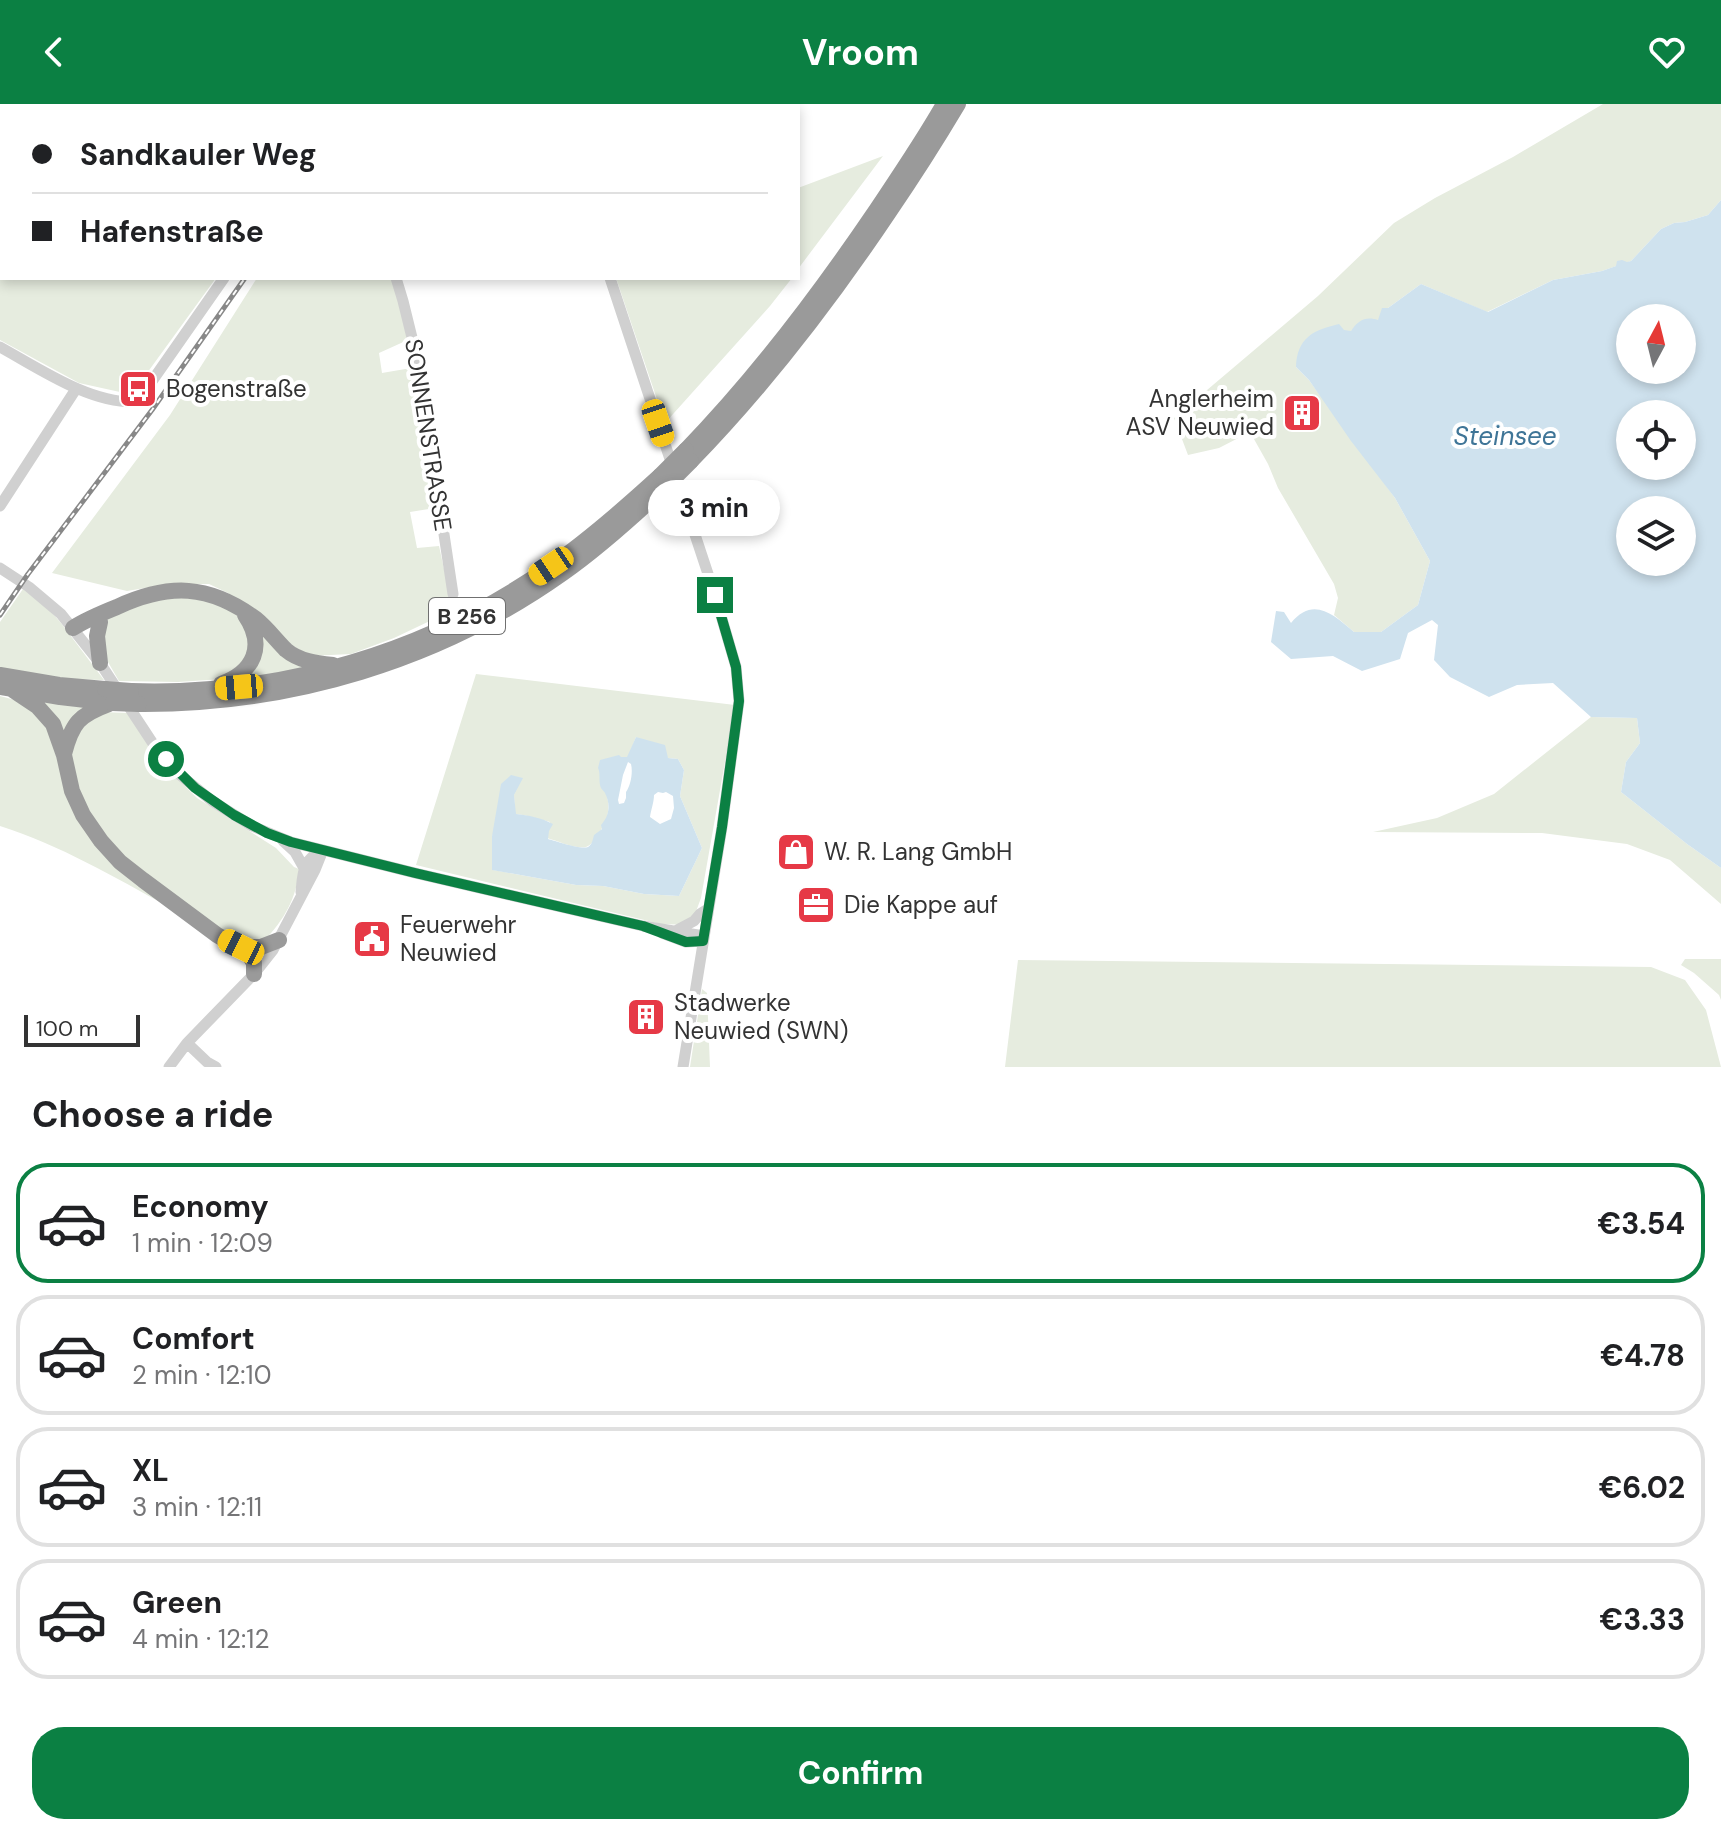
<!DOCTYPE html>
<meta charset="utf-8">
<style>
body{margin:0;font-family:"DM Sans",sans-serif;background:#f2f2f2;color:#202124;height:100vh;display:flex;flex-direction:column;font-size:30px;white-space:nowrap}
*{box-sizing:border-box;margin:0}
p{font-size:26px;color:#757577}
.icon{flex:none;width:44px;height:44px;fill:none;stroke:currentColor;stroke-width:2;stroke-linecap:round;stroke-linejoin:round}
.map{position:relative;height:963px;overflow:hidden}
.details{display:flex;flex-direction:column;background:#fff;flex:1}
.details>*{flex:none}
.guide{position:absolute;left:0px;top:0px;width:800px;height:176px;box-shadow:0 4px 12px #0003;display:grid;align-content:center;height:176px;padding:0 32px;background:#fff}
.needle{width:52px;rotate:7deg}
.buttons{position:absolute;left:1616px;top:200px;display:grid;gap:16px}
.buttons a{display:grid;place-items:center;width:80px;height:80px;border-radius:50%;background:#fff;box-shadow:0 4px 12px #0003;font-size:40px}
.scale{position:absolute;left:24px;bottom:20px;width:116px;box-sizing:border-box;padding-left:8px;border:4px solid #333;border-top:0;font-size:22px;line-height:28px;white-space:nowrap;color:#333;-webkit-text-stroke:6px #fff;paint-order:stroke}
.end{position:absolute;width:36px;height:36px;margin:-18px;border:10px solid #0b8043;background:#fff;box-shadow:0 0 0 4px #fff}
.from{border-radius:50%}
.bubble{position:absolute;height:56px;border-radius:28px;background:#fff;box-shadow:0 4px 12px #0003;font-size:26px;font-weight:700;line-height:56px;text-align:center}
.car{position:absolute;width:24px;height:48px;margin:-24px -12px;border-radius:10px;box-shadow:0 0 6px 2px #0007;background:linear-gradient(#f5c518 24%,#345 0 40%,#f5c518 0 76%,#345 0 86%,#f5c518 0)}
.guide b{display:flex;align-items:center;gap:28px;height:76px;font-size:30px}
.guide b+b{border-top:2px solid #e0e0e0}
.guide i{width:20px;height:20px;background:#202124}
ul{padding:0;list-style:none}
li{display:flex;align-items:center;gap:24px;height:120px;margin:0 16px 12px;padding:0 16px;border:4px solid #e0e0e0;border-radius:32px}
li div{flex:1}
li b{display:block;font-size:30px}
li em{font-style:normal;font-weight:700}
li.on{border-color:#0b8043}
li>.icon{width:72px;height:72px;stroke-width:1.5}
h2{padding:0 32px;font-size:36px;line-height:96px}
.button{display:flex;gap:16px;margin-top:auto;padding:16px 32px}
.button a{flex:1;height:92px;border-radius:32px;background:#0b8043;color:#fff;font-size:32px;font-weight:700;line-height:92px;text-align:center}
header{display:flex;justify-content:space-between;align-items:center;height:104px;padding:0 32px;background:#0b8043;color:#fff;font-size:36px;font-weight:700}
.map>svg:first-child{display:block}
</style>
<header><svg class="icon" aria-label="back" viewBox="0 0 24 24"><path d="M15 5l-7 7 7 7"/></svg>Vroom<svg class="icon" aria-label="heart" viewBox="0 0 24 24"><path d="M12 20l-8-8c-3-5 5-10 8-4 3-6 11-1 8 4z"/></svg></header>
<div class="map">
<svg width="1721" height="963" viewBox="0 0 1721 963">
<rect width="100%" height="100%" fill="#fff"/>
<path fill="#e6ecdf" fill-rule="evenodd" d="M0 0H116L130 2H2V174H216L142 276 129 290 79 279 0 236Z
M561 0H763V2H562Z
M1603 0H1721V96L1708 111 1685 118 1674 119 1661 125 1631 157 1602 167 1553 176 1487 208 1421 180 1388 204 1379 217 1351 227H1344L1296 263 1309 276 1395 394 1430 457 1418 501 1381 528H1354L1334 511 1338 494 1334 480 1278 384 1268 360 1250 328 1219 344 1188 351 1174 314 1318 192 1394 119 1435 94 1513 53Z
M883 52 798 165V84Z
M257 174H391L410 235 379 249 382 269 417 263 435 404 410 408 417 444 439 442 453 506 394 534 351 550 310 552 283 536 228 489 209 480H169L127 487 52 469 170 311Z
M616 174H792L770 202 665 319Z
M23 485 47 503 61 519 104 576 60 575 0 565V518Z
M183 491 228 503 245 518 250 552 222 575 178 578 119 577 108 558 100 536C102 530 103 523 106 518 117 498 162 495 183 491Z
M256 526 315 562 238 576Z
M476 570 735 601 701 794 691 821 661 820 416 761ZM636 633 668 654 678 655 684 666 680 692 702 744 679 792 644 790 603 782 576 781 493 766 492 732 523 674 514 691 515 710C528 711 538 715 550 718L547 734C558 737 574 745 586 743 592 741 595 735 599 729 615 706 607 693 601 668L621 654 628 653Z
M0 592 19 597 46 617 75 704 169 803C114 773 60 741 0 722Z
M34 597 89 604 65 632Z
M102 608 127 609 160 657 197 694 276 744 294 763 299 765C297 794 284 816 264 837L240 840 121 752 87 708 70 656 80 621Z
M1591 613 1637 614 1640 639 1626 658 1621 688 1687 740 1721 764V800L1670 756 1627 740 1542 729 1373 728 1437 714 1494 690Z
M1685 855H1721V896L1719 891 1694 869 1681 861Z
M1018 856 1651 863 1685 876 1706 906 1721 963H1005Z
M702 885 707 889 710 963H690Z"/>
<path fill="#cfe2ee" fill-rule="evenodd" d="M1721 96V764L1687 740 1621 688 1626 658 1640 639 1637 614 1591 613 1553 579 1517 581 1489 593 1450 573 1434 556 1438 521 1432 516 1408 529 1400 555 1362 567 1333 552 1291 555 1271 538 1276 507 1284 508 1291 519C1313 492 1333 510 1354 528H1381L1418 501 1430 457 1395 394 1351 337 1309 276 1296 263C1297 234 1313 226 1339 220L1344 226 1351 227C1358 216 1366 212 1378 216L1382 204H1388L1421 180 1488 208 1553 176 1602 167 1616 162 1617 157 1622 156 1627 158 1631 157 1661 125 1674 119 1685 118 1708 111ZM1630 214H1682V266H1630ZM1630 310H1682V362H1630ZM1630 406H1682V458H1630Z
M636 633 665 641 668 654 678 655 684 666 680 692 702 744 679 792 644 790 603 782 576 781 492 766V732L501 680 511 671 523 674 514 691 516 710C528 711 542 714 553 720L549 727 548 735C556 737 581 746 588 743 592 741 593 735 594 731L602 725 601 721C609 712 611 701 605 689 604 687 602 686 601 684 598 677 601 670 598 664L600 656 619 651 621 653H627ZM628 658 631 660C633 668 631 681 626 688V694L624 699 619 700 618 696 623 671ZM658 688 663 689 666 688 673 692 674 704 671 715 660 720 650 713C651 706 654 698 654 691Z"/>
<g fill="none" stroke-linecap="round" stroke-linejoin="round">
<path stroke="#d0d0d0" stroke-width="11" d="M332 0V2
M555 0 556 2
M350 2 351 0
M396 174 403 197 418 258 453 490
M610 174 715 491 736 563 739 597 722 723 683 963
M0 243C40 265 89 299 135 298L150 280 224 174
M0 402 76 285
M0 464 29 483 61 510 100 559 152 638 179 670 212 697 252 722 291 738 415 769 643 822 704 832
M283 737 295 748 304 764
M301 788C303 768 302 756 323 746
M677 826 694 817 700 810 708 805
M662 829 686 838 703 837
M187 939 207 958 216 963
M169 963 187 939 254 870 273 846 315 766 323 746"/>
<path stroke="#9a9a9a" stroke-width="16" d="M686 346C757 273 818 192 875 108 899 72 923 37 944 0
M691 357C765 281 830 196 889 108 913 73 936 37 958 0
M100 518 97 532 100 559
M73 524C87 515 102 509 117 503 169 479 209 480 256 515 267 524 276 536 286 546 299 557 316 559 333 561
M0 571 59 581 105 585
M221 580C254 568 266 542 245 511
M0 583 60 593 112 599
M13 586 37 602 53 620 64 651 72 687 83 711 101 737 120 758 143 776 217 831 248 849 254 859V870
M131 587C280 592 429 548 551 462 590 435 625 404 660 372
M139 600C290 601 439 557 563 469 600 443 633 413 666 382
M64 650C72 619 79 611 109 600
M241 843H261L279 836"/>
<g stroke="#888" stroke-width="5">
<path id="rail" d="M367 2 368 0
M0 511 28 470 152 306 245 174"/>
</g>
<use href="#rail" stroke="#fff" stroke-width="2" stroke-dasharray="6" stroke-linecap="butt"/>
<path stroke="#9a9a9a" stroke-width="16" d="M660 372 686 346
M666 382 691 357
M105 585 131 587
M112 599 139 600"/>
</g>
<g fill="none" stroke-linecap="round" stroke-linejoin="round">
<path stroke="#0b8043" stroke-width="10" d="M166 655 195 684 234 711 267 729 291 738 415 769 643 822 686 838 703 837 722 723 739 597 736 563 715 491"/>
</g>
<defs>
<g id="bus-square" transform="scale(2)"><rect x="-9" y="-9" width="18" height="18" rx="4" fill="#e63946" stroke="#fff"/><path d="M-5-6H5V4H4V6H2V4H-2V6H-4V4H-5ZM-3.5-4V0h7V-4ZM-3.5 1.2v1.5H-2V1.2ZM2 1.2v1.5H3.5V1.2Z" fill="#fff"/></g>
<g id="building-square" transform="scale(2)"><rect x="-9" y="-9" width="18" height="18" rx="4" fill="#e63946" stroke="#fff"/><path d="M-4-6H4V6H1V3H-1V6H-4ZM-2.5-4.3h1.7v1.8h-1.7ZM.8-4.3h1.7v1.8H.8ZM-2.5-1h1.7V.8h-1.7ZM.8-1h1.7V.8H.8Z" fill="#fff"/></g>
<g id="shop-square" transform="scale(2)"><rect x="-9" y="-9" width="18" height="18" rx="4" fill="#e63946" stroke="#fff"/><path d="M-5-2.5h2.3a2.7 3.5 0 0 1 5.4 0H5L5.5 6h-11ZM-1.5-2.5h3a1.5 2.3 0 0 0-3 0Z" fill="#fff"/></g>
<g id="office-square" transform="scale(2)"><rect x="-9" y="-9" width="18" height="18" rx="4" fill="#e63946" stroke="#fff"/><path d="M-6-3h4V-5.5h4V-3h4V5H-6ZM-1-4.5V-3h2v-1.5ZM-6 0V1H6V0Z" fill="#fff"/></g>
<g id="civic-square" transform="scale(2)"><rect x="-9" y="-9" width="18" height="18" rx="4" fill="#e63946" stroke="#fff"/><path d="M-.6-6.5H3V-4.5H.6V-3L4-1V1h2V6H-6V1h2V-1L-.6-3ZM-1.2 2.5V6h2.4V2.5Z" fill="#fff"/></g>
</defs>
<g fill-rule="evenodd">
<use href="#bus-square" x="138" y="285"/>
<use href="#building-square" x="1302" y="309"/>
<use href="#shop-square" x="796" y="748"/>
<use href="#office-square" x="816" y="801"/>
<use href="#civic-square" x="372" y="835"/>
<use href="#building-square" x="646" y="913"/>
</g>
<g text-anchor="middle" stroke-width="8" stroke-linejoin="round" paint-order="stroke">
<rect fill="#fff" stroke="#707070" stroke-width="2" x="429" y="494" width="76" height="36" rx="6"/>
<g font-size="22" font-weight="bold" fill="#333">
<text x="467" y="520">B 256</text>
</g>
<g font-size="24" fill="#333" stroke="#fff" text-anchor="start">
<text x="166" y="293">Bogenstraße</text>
<text x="1274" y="303" text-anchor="end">Anglerheim<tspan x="1274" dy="28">ASV Neuwied</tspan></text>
<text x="824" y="756">W. R. Lang GmbH</text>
<text x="844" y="809">Die Kappe auf</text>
<text x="400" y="829">Feuerwehr<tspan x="400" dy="28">Neuwied</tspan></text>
<text x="674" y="907">Stadwerke<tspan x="674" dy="28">Neuwied (SWN)</tspan></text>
</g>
<g font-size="24" fill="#333" stroke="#fff">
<text transform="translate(428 331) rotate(81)" y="8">SONNENSTRASSE</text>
</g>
<g font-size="26" font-style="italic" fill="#3f7597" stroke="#fff">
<text x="1505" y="341">Steinsee</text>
</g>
</g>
</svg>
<div class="buttons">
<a><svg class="needle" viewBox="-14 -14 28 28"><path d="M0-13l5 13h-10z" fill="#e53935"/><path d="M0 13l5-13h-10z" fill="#757577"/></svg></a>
<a><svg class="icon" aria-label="locate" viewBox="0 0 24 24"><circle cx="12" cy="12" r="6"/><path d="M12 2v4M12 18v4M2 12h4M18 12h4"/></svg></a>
<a><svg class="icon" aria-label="layers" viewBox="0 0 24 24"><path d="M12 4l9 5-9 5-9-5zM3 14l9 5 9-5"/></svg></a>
</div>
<div class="scale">100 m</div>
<i class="end from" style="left:166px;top:655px"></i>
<i class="end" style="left:715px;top:491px"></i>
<div class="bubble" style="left:648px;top:376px;width:132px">3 min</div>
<i class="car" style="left:658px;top:319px;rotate:161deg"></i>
<i class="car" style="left:551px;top:462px;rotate:236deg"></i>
<i class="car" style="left:239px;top:583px;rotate:265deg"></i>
<i class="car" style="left:241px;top:843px;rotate:296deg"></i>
<div class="guide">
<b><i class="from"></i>Sandkauler Weg</b>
<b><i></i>Hafenstraße</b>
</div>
</div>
<section class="details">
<h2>Choose a ride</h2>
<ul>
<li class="on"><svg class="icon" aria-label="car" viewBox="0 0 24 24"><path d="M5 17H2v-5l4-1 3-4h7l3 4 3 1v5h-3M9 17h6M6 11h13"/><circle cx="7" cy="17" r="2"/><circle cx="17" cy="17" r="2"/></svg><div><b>Economy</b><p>1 min · 12:09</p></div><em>€3.54</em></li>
<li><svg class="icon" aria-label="car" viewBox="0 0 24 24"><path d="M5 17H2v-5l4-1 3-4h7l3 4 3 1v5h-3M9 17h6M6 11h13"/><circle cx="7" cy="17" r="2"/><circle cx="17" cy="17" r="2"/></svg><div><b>Comfort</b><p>2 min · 12:10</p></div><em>€4.78</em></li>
<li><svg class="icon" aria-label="car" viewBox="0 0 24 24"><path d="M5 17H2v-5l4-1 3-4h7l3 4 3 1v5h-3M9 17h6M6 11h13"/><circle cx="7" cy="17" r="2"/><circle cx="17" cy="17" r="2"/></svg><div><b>XL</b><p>3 min · 12:11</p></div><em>€6.02</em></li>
<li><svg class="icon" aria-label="car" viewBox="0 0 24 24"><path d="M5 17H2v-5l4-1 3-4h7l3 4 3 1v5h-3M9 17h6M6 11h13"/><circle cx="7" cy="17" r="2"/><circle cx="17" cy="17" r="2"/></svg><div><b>Green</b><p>4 min · 12:12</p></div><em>€3.33</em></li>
</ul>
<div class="button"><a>Confirm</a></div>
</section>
